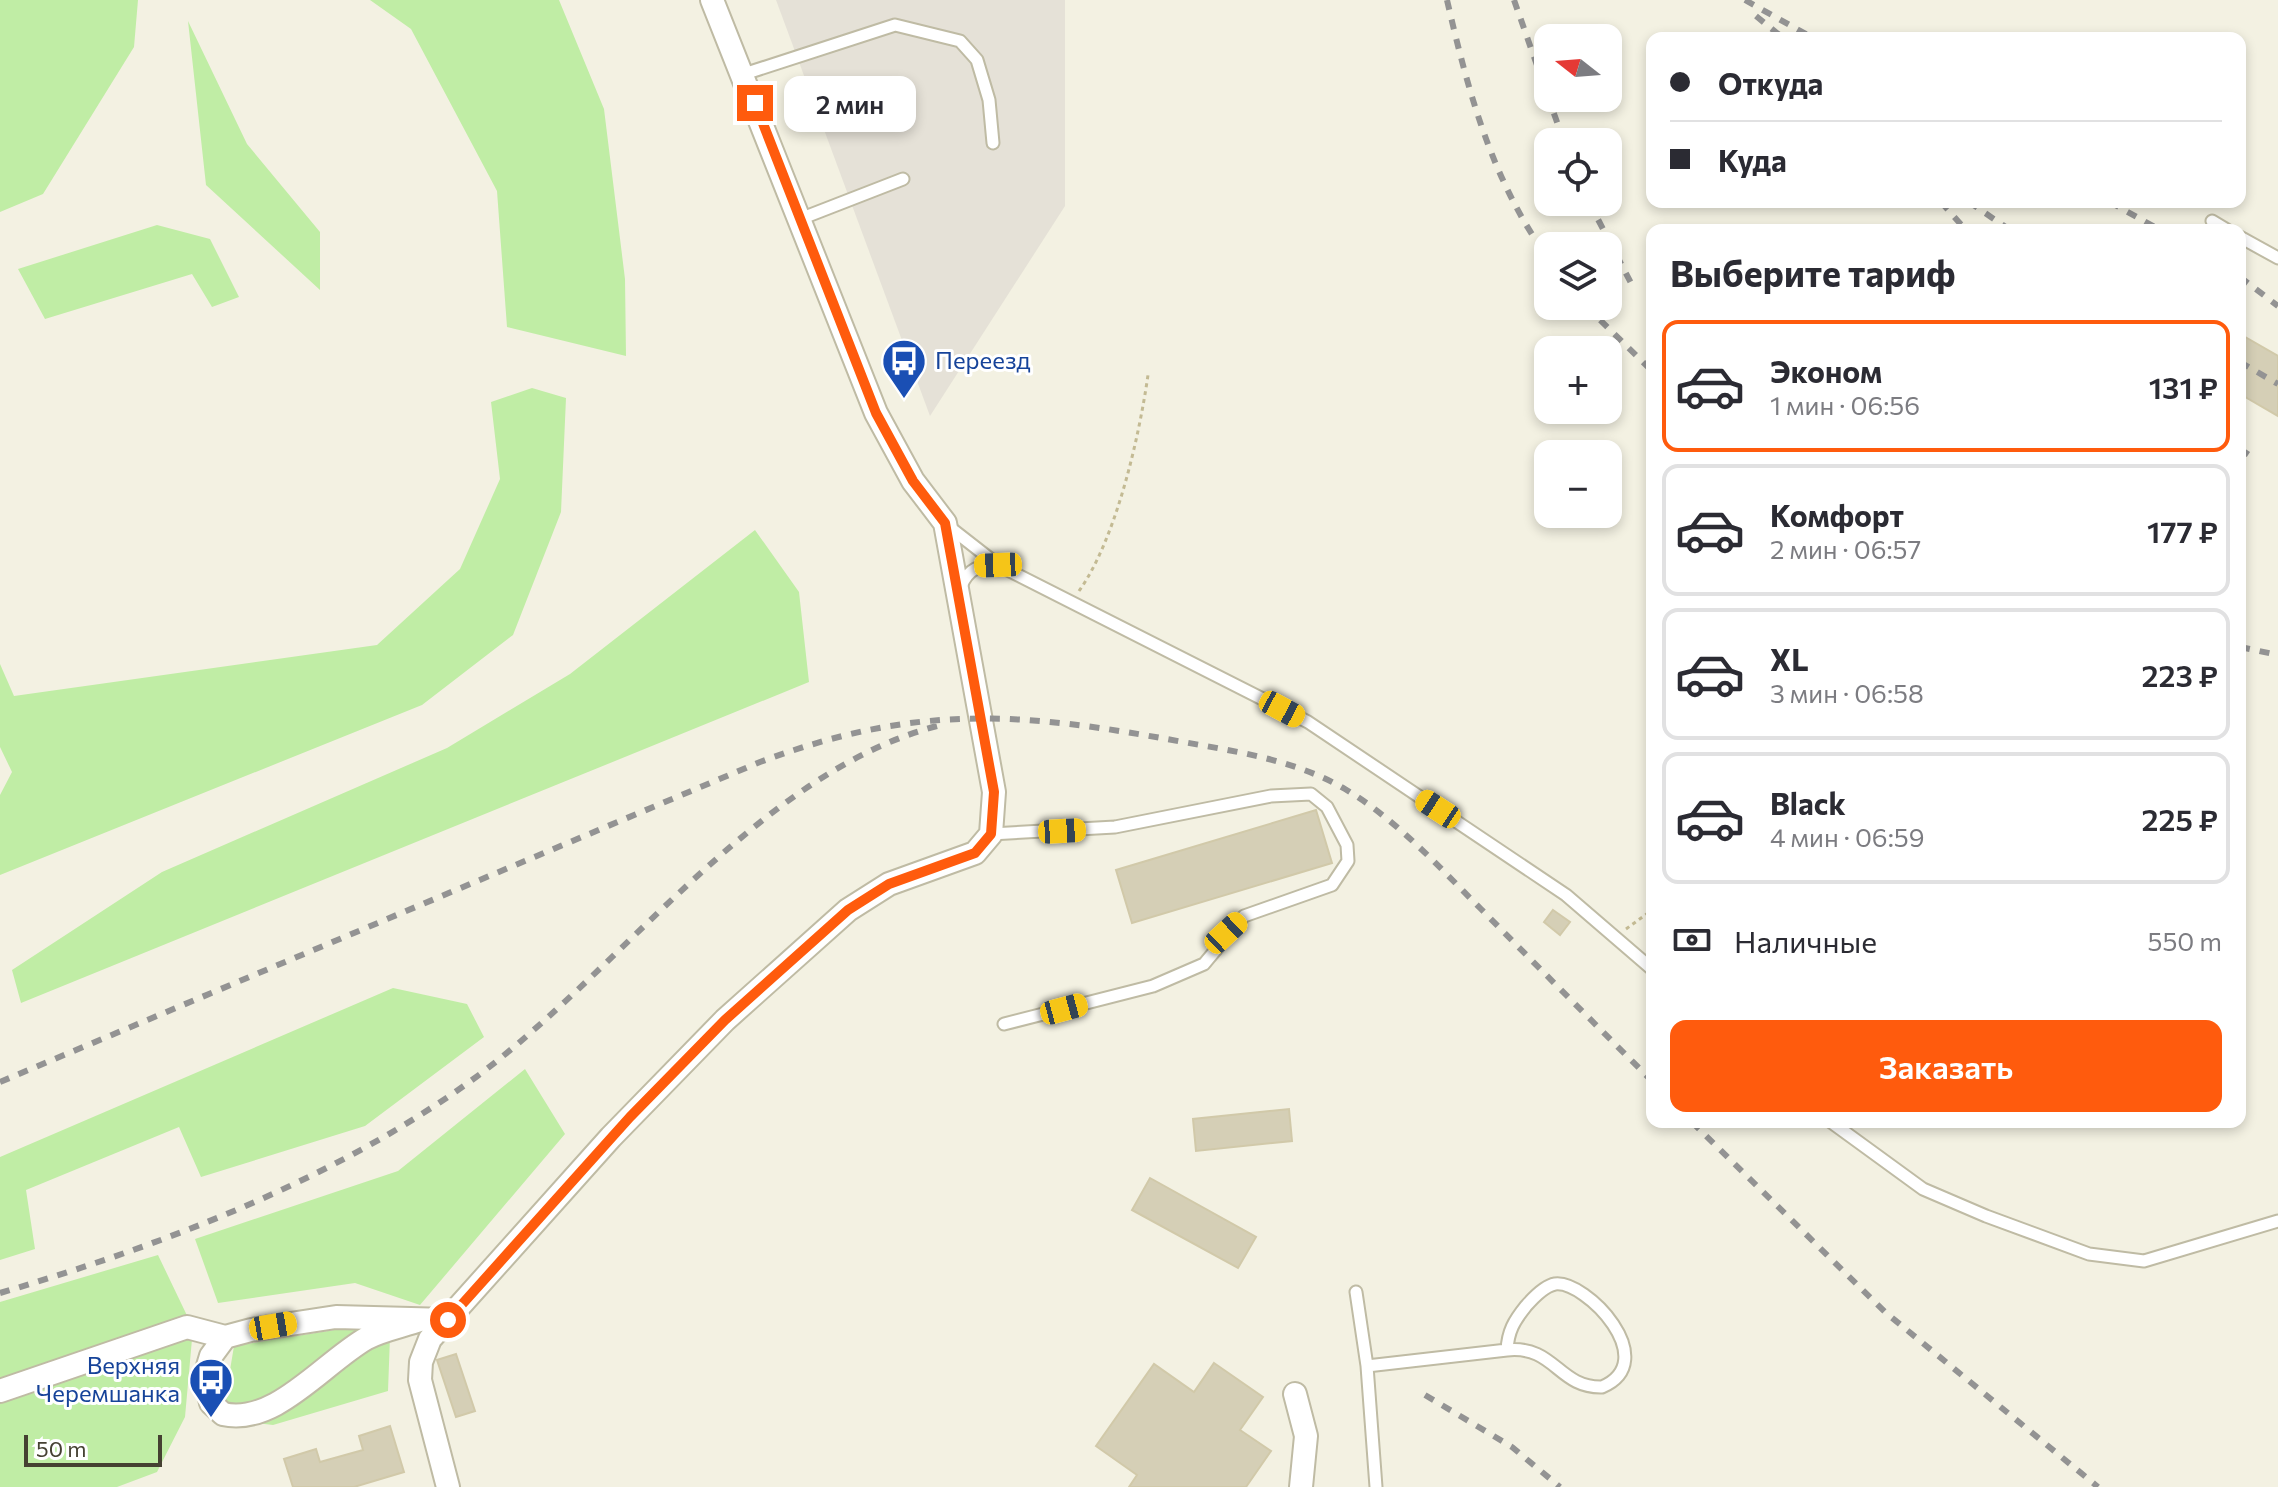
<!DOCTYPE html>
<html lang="ru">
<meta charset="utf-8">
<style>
body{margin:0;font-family:Commissioner,sans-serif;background:#f7f7f7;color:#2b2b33;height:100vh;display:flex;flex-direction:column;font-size:30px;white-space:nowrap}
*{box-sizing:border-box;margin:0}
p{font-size:26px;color:#7c7c81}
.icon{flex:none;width:44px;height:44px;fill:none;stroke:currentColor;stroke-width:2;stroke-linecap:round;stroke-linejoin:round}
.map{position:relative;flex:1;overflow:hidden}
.side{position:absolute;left:1646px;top:224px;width:600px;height:904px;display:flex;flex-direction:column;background:#fff;border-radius:16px;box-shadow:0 4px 12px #0003}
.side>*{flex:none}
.guide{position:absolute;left:1646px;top:32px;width:600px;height:176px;border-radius:16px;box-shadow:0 4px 12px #0003;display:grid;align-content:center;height:176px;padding:0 24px;background:#fff}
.needle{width:52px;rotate:287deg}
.tools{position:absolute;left:1534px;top:24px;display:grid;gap:16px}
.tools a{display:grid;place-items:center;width:88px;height:88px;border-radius:16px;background:#fff;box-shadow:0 4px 12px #0003;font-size:40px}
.scale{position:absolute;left:24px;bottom:20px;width:138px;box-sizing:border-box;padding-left:8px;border:4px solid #454132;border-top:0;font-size:22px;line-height:28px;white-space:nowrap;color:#454132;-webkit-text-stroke:6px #fff;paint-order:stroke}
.end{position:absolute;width:36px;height:36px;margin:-18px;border:10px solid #ff5b0d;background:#fff;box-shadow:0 0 0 4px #fff}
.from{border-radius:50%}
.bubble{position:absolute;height:56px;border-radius:16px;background:#fff;box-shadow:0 4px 12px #0003;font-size:26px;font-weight:600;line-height:56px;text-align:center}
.car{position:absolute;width:24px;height:48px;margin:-24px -12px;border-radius:10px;box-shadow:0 0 6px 2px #0007;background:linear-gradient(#f5c518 24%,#345 0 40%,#f5c518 0 76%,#345 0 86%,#f5c518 0)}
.guide b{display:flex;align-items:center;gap:28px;height:76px;font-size:30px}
.guide b+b{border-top:2px solid #e1e1e2}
.guide i{width:20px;height:20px;background:#2b2b33}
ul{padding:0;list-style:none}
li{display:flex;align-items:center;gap:24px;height:132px;margin:0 16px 12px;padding:0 8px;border:4px solid #e1e1e2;border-radius:16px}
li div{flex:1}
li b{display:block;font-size:30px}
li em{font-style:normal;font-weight:600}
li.active{border-color:#ff5b0d}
li>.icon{width:72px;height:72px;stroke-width:1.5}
h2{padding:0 24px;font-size:36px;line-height:96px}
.pay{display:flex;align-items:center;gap:20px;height:88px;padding:0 24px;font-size:30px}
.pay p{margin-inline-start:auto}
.cta{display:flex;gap:16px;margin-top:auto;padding:16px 24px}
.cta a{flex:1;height:92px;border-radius:16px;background:#ff5b0d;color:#fff;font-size:32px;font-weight:600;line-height:92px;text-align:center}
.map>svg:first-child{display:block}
</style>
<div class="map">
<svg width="2278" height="1487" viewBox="0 0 2278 1487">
<rect width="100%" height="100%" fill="#f3f1e2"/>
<path fill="#e5e1d7" d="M776 0H1065V206L930 416Z"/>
<path fill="#c0eda5" d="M0 0H138L134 47 43 194 0 212Z
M370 0H559L604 109 625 279 626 356 507 327 497 191 411 29Z
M188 21 247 144 320 232V290L206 185Z
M157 225 210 239 239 297 212 307 192 274 45 319 18 269Z
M532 388 566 398 561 512 513 635 422 705 0 875V795L12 772 0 747V664L14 696 377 645 460 569 500 479 491 402Z
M755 530 799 592 809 682 21 1003 12 970 162 872 447 748 570 674Z
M393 988 467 1004 484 1037 365 1126 201 1177 179 1127 26 1190 35 1249 0 1260V1157Z
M525 1069 565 1134 420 1305 355 1283 218 1303 195 1239 398 1171Z
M158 1255 193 1328 185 1417 157 1472 117 1487H0V1302Z
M353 1327 390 1337 388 1391 273 1425 233 1420 225 1400 234 1346Z"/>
<path fill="#d5cfb6" stroke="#d1c9a9" stroke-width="2" d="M2240 334 2278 356V416L2240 394Z
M1316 810 1332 863 1132 923 1116 870Z
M1553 910 1570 922 1560 935 1544 922Z
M1289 1109 1292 1141 1196 1151 1193 1119Z
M1150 1178 1256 1237 1238 1268 1132 1210Z
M456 1354 475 1411 456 1417 437 1360Z
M1214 1363 1263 1397 1240 1430 1271 1451 1246 1487H1129L1137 1475 1096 1446 1154 1364 1194 1392Z
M390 1426 404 1472 354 1487H293L284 1459 316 1449 320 1462 363 1450 359 1436Z"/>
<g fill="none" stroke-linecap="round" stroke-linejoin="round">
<g stroke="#bfbba4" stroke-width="15">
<path id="lane" d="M744 74 895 25 960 41 977 60 989 100 993 143
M800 219 903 179
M2212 221 2227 230
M2240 237 2278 258
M948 526 998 565 1308 722 1566 895 1652 969
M961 586C969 568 978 566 997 565
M991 834 1115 827 1271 796 1311 794 1327 807 1347 845 1348 861 1332 885 1244 916 1204 964 1153 986 1004 1024
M1831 1122 1923 1189 1986 1216 2089 1254 2144 1261 2278 1221
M1356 1292 1367 1366 1376 1487
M1367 1366 1507 1350C1555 1345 1558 1388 1602 1387 1663 1361 1586 1280 1555 1284 1544 1286 1533 1298 1526 1306 1514 1321 1508 1331 1507 1350"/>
</g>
<g stroke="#bfbba4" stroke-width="26">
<path id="street" d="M420 1320C403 1326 382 1330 367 1338 323 1363 275 1426 223 1414L211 1403 205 1376 211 1356 225 1337 251 1330 336 1317 448 1320
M0 1391 187 1327 225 1337
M1295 1394 1306 1436 1301 1487
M448 1487 420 1380 421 1362 430 1339 611 1137 725 1020 848 910 889 884 975 853 991 834 994 792 945 523 913 481 876 413 712 0"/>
</g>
<path stroke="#c3ba93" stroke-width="3" stroke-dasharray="4 4" stroke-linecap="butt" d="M1079 591C1116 539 1139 438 1148 375
M1626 929 1652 910"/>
<use href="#lane" stroke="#fff" stroke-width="11"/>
<use href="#street" stroke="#fff" stroke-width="22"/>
<path stroke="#939393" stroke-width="6" stroke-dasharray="10 10" stroke-linecap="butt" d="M1447 0C1468 91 1492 181 1548 258
M1514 0 1564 142
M1745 0 1813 38
M1756 16 1783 38
M1589 202 1631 283
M1941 202 1966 230
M1969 202 2010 230
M2110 202 2160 230
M2240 277 2278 306
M1586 306 1652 371
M2240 362 2278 384
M2240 449 2254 458
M2240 647 2278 655
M0 1082 760 762C918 703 1021 712 1183 742 1239 752 1295 760 1345 789 1397 820 1439 867 1481 909 1538 967 1595 1024 1652 1081
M1692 1122 1885 1312 2098 1487
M0 1293C159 1246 321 1185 458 1090 613 983 753 774 937 726
M1425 1395 1512 1447 1560 1487"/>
</g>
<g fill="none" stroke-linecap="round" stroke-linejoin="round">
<path stroke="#ff5b0d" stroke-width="10" d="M448 1320 630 1117 725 1020 848 910 889 884 975 853 991 834 994 792 945 523 913 481 876 413 755 103"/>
</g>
<defs>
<g id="bus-pin" transform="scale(2.3)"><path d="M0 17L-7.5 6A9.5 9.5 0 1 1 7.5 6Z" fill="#1a4fb4" stroke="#fff"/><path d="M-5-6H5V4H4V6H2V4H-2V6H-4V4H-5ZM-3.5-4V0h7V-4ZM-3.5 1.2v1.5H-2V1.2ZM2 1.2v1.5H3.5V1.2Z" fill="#fff"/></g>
</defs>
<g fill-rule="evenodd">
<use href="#bus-pin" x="904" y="361"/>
<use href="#bus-pin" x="211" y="1380"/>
</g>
<g text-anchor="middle" stroke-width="6" stroke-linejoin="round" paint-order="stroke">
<g font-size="24" fill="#164399" stroke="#fff" text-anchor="start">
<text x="935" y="369">Переезд</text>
<text x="180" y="1374" text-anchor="end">Верхняя<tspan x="180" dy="28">Черемшанка</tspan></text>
</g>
</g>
</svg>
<div class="tools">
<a><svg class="needle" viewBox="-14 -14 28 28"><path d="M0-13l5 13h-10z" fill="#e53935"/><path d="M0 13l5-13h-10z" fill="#7c7c81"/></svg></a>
<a><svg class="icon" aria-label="locate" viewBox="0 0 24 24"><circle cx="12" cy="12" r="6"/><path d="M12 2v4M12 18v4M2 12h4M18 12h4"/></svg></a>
<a><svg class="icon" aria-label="layers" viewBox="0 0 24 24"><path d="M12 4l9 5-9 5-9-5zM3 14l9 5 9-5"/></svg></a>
<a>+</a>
<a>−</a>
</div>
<div class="scale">50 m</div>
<i class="end from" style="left:448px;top:1320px"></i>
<i class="end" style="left:755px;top:103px"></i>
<div class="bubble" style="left:784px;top:76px;width:132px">2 мин</div>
<i class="car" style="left:998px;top:565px;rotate:268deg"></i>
<i class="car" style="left:1282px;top:709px;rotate:118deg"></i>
<i class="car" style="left:1438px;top:809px;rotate:303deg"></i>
<i class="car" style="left:1062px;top:831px;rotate:87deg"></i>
<i class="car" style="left:1226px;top:933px;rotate:47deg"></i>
<i class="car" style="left:1064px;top:1009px;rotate:75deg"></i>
<i class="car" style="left:273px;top:1326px;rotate:80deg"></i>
<div class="guide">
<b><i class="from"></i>Откуда</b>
<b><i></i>Куда</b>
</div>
<section class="side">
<h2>Выберите тариф</h2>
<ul>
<li class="active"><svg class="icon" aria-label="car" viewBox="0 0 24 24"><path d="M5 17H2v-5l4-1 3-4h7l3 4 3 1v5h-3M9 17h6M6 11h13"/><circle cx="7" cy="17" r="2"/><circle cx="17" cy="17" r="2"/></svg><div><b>Эконом</b><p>1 мин · 06:56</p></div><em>131 ₽</em></li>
<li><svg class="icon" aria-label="car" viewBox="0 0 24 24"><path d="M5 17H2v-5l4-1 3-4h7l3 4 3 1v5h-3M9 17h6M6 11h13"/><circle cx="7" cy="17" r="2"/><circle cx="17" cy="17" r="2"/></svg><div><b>Комфорт</b><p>2 мин · 06:57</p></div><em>177 ₽</em></li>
<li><svg class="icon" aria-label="car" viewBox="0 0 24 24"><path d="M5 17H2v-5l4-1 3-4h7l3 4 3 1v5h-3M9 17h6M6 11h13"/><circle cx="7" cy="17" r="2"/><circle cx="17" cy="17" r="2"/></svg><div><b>XL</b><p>3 мин · 06:58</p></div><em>223 ₽</em></li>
<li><svg class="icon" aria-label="car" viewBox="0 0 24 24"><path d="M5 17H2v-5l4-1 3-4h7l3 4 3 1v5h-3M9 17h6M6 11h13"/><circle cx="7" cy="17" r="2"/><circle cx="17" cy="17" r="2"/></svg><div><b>Black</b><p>4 мин · 06:59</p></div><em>225 ₽</em></li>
</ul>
<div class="pay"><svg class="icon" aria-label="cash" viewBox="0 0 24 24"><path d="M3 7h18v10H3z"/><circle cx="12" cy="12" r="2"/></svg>Наличные<p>550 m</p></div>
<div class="cta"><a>Заказать</a></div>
</section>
</div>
